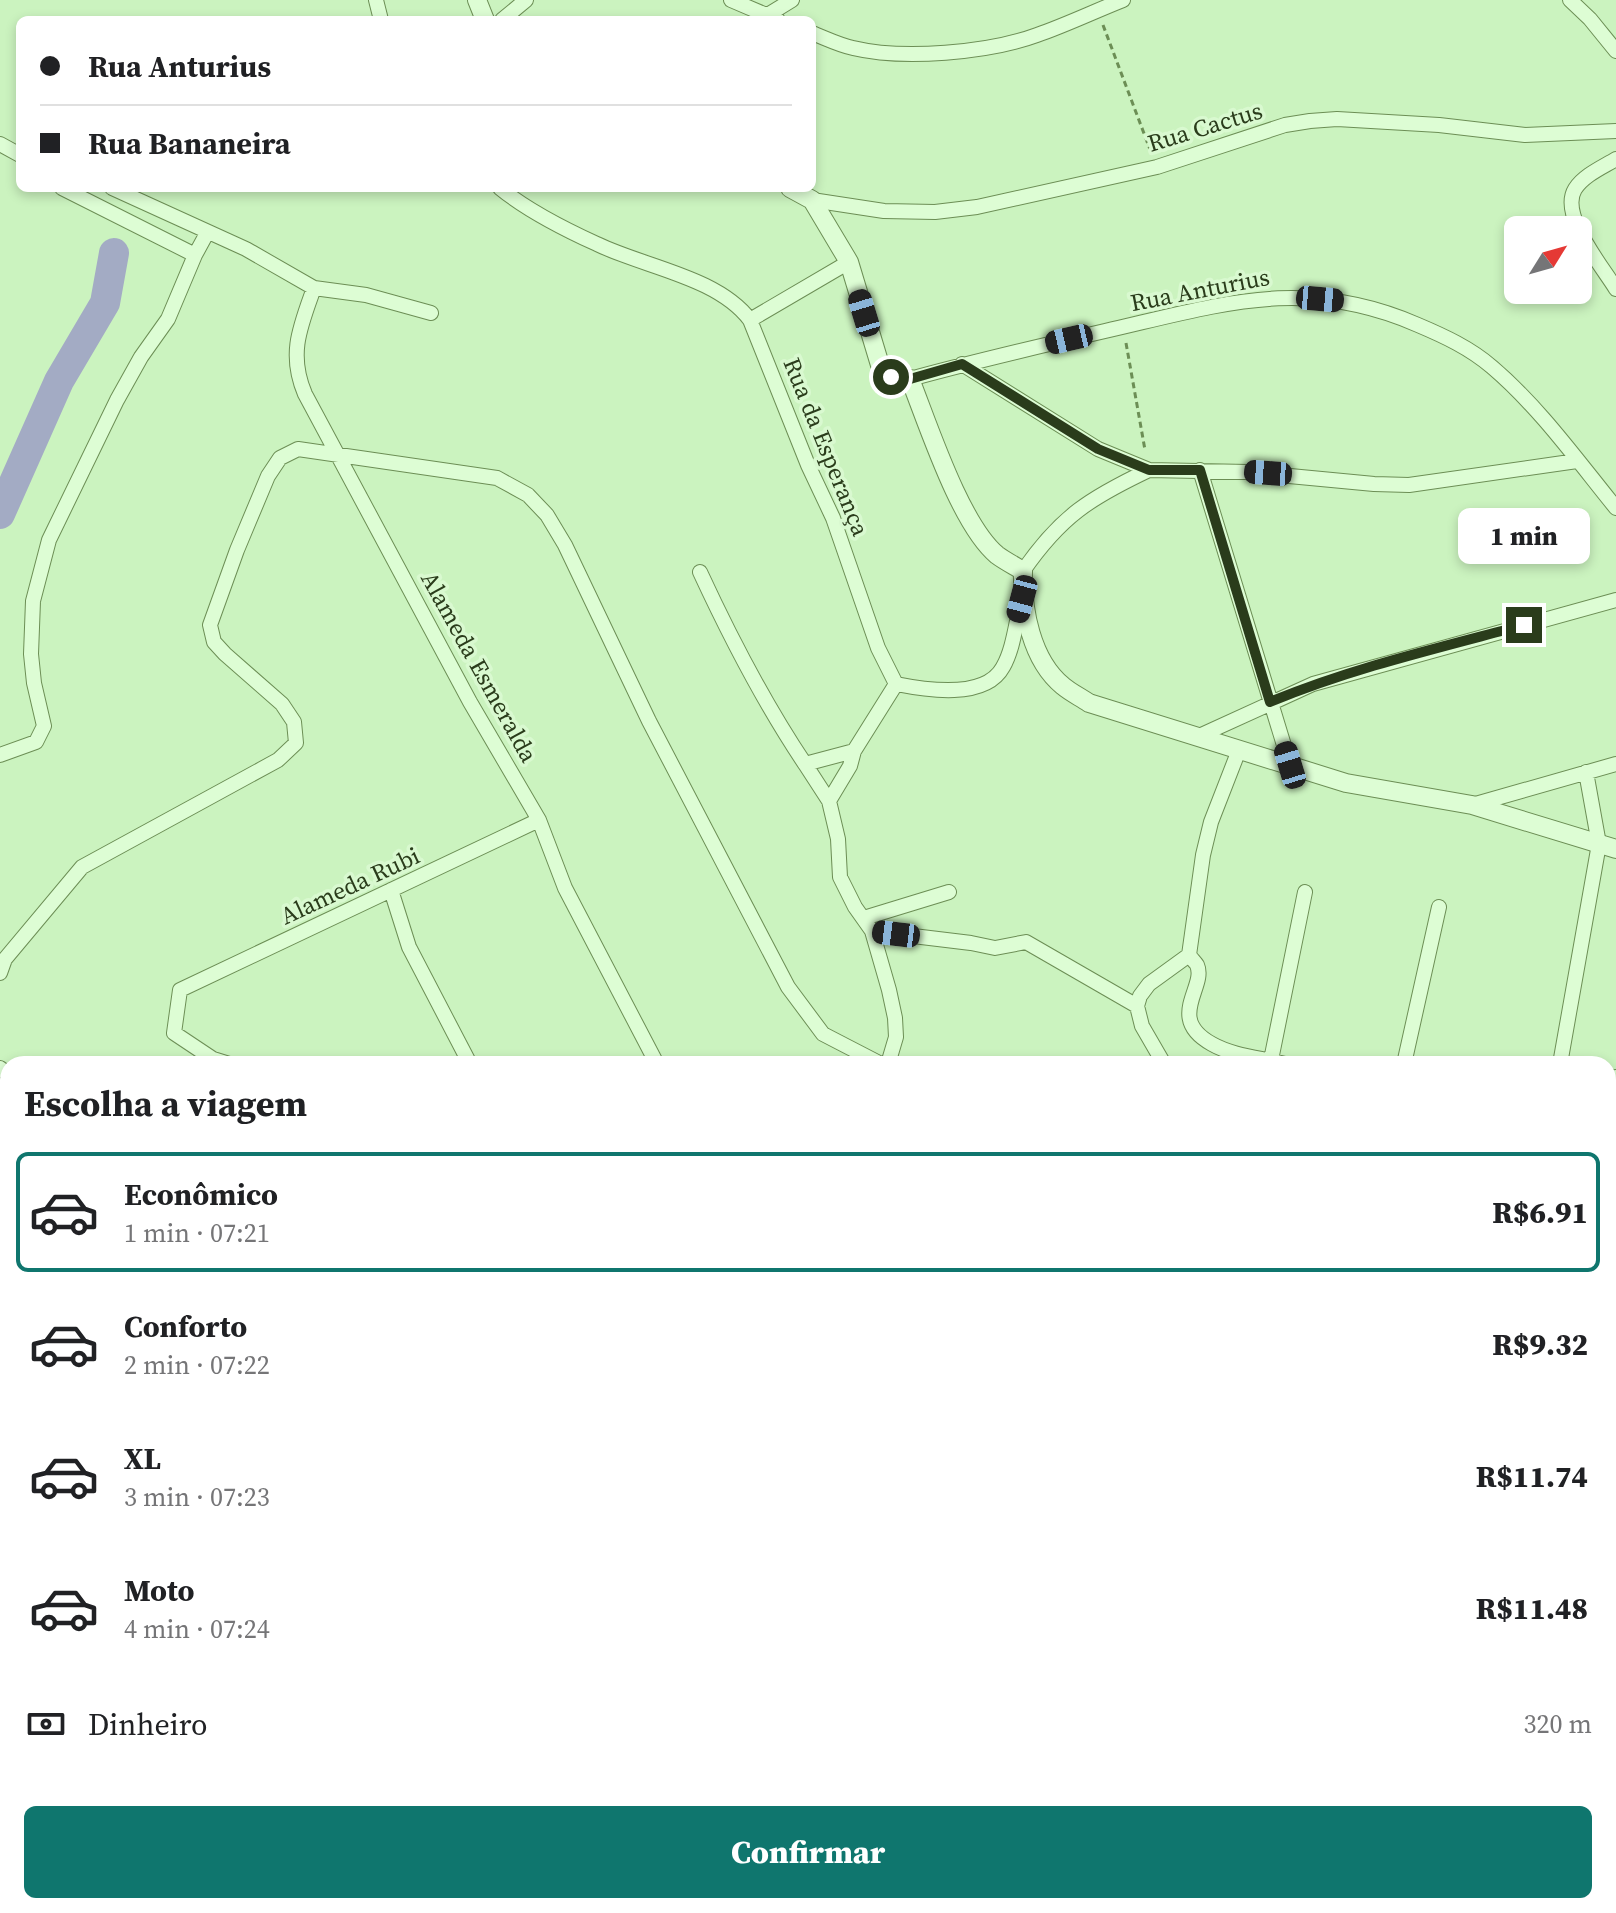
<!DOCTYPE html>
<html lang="pt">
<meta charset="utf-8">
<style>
body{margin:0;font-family:"Source Serif 4",serif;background:#f2f2f2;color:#202124;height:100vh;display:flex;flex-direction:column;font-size:30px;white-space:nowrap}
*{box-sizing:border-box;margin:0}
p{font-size:26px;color:#757577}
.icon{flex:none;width:44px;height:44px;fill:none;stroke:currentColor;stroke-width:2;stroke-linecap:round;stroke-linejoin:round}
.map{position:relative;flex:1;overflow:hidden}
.sheet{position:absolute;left:0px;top:1056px;width:1616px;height:858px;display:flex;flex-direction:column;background:#fff;border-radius:24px 24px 0 0;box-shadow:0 4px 12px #0003}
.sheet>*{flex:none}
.banner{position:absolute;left:16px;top:16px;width:800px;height:176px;border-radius:12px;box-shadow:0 4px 12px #0003;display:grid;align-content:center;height:176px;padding:0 24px;background:#fff}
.needle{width:52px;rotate:53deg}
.fabs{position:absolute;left:1504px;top:216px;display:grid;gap:16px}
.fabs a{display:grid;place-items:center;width:88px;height:88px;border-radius:12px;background:#fff;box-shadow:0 4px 12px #0003;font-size:40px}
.end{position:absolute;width:36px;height:36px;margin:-18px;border:10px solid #2a3c1b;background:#fff;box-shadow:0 0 0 4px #fff}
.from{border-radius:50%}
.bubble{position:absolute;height:56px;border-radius:12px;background:#fff;box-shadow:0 4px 12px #0003;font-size:26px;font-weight:800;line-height:56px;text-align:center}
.car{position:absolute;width:24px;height:48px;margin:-24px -12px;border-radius:10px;box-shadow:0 0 6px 2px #0007;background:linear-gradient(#222 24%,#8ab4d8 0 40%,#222 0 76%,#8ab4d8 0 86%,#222 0)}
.banner b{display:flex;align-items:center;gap:28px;height:76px;font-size:30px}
.banner b+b{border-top:2px solid #e0e0e0}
.banner i{width:20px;height:20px;background:#202124}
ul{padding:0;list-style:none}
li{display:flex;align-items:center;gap:24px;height:120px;margin:0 16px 12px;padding:0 8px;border:4px solid transparent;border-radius:12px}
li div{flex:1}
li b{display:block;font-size:30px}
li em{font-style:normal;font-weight:800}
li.selected{border-color:#0f766e}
li>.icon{width:72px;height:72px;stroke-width:1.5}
h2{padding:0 24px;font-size:36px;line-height:96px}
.pay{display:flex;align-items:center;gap:20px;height:88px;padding:0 24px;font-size:30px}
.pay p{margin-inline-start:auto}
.button{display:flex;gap:16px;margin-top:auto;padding:16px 24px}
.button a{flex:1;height:92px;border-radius:12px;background:#0f766e;color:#fff;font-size:32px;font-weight:800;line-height:92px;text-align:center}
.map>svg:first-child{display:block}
</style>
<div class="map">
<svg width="1616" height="1913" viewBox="0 0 1616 1913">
<rect width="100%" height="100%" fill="#cbf3bf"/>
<path fill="#92d29e" d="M410 1906H944L943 1913H406Z"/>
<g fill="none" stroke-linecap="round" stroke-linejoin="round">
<path stroke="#a3abc4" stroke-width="30" d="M0 514 59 381 105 303 114 253"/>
<g stroke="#6c8e55" stroke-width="16">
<path id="minor" d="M376 0 381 20
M731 0 778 20
M1570 0 1590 19 1616 51
M766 16 792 0
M502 20 526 0
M812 33C825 38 839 45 853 48 903 60 988 53 1037 35 1066 25 1095 11 1123 0
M0 144 20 155
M1616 159C1603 167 1584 175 1575 189 1559 215 1602 266 1616 289
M62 188 195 255
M112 188 246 249 314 288 366 295 431 313
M500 188C528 211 564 229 597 244 644 267 718 277 750 320L808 465 833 518 878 648 896 684C926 690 985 700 1003 667 1014 648 1016 620 1022 599
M812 200 884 211 935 212 977 207 1157 167 1285 125 1310 121 1337 119 1439 125 1525 135 1616 131
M314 288C300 327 288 354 305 394L470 702 539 820 565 888 657 1064
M750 320 849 262
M962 364 1098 449 1149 470 1248 472 1374 484 1409 485 1577 461
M910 379C975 361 1040 346 1105 331 1219 305 1304 275 1418 325 1444 336 1470 348 1492 367 1539 407 1577 460 1616 508
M1200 470 1290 765
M1023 571C1061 516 1090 498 1149 470
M700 572C731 639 764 703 805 764L854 751 896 684
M1199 736 1313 684 1616 600
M0 755 36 742 44 726 34 683 31 654 33 601 49 540 117 400 141 357 168 319 195 255 207 233
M805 764 829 801 838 839 840 877 855 907 872 931 889 990 895 1018 896 1037 888 1064
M829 801 850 766 854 751
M1472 805 1616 764
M391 890 409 947 470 1064
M864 918 949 892
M872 931 971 943 995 948 1026 942 1137 1006
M1189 955C1190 957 1196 963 1197 965 1207 987 1165 1018 1212 1044 1233 1056 1262 1058 1285 1064
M0 973 5 959 82 867 278 760 296 743 294 722 282 704 225 654 214 642 210 625 237 550 268 476 280 458 298 449 497 478 528 495 547 515 565 545 649 721 788 987 823 1034 881 1064
M1271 1060 1305 892
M229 1064 213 1059 174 1033 180 990 539 820
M1164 1064 1142 1026 1137 1006 1140 996 1149 984 1189 955 1203 855 1211 822 1239 750
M1404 1064 1439 907
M1560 1064 1599 844 1586 772
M0 1068 8 1074
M1608 1112 1616 1077
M1608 1144 1616 1146
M0 1213H8
M1608 1232H1616
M1608 1341 1616 1338
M0 1382 8 1385
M0 1566 8 1567
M1608 1662 1616 1658
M0 1666 8 1670
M0 1780 8 1779
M0 1837 8 1828
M151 1913 155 1906
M338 1913 341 1906
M996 1913V1906"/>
</g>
<g stroke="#6c8e55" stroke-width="20">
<path id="tertiary" d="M477 0 485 20
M790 188 812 200 849 262 880 365 891 377 910 379C928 424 960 524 997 555 1005 561 1015 566 1023 571 1022 609 1031 660 1063 686 1070 692 1080 697 1089 703L1346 783 1472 805 1616 849"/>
</g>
<path stroke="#6c8e55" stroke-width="3" stroke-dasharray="6 4" stroke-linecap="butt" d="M1103 25 1151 152
M1126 343 1145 450"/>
<use href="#minor" stroke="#ddfdd4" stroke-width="14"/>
<use href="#tertiary" stroke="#ddfdd4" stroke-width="18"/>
</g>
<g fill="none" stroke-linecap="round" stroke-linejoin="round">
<path stroke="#2a3c1b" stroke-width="10" d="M891 377 910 379 962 364 1098 449 1149 470H1200L1270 702C1352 668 1438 648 1524 625"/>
</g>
<g text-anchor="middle" stroke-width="7" stroke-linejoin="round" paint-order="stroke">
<g font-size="24" fill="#2a3c1b" stroke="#d9f9d0">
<text transform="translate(1205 127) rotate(-17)" y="8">Rua Cactus</text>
<text transform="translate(1200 290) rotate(-11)" y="8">Rua Anturius</text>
<text transform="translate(826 447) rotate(68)" y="8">Rua da Esperança</text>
<text transform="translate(479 667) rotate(61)" y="8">Alameda Esmeralda</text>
<text transform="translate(350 886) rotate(-25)" y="8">Alameda Rubi</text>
</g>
</g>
</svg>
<div class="fabs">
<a><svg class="needle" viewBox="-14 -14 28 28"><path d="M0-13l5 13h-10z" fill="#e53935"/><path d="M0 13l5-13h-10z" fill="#757577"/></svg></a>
</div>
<i class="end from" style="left:891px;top:377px"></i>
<i class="end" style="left:1524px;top:625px"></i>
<div class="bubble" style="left:1458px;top:508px;width:132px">1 min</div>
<i class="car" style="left:1320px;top:299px;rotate:95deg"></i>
<i class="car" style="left:864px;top:313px;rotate:343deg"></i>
<i class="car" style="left:1069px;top:339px;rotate:257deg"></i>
<i class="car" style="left:1268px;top:473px;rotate:274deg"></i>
<i class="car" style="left:1022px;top:599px;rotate:195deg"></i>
<i class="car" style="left:1290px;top:765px;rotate:343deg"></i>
<i class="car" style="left:896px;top:934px;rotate:277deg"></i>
<div class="banner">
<b><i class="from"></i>Rua Anturius</b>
<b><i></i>Rua Bananeira</b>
</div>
<section class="sheet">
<h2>Escolha a viagem</h2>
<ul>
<li class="selected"><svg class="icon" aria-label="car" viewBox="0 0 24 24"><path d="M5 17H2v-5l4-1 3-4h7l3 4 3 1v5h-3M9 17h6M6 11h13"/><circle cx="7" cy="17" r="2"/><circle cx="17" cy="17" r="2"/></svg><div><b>Econômico</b><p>1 min · 07:21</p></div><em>R$6.91</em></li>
<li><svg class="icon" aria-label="car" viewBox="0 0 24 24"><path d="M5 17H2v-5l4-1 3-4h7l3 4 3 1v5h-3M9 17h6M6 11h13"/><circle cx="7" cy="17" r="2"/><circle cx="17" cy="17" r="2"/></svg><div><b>Conforto</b><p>2 min · 07:22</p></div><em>R$9.32</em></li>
<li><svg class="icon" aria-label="car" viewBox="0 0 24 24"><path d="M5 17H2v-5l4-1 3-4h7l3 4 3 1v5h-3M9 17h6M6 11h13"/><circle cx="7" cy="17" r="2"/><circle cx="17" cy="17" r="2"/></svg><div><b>XL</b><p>3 min · 07:23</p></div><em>R$11.74</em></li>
<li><svg class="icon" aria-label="car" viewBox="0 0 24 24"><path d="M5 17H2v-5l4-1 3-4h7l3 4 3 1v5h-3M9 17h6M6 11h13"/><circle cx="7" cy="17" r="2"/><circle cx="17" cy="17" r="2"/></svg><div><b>Moto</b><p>4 min · 07:24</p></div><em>R$11.48</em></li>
</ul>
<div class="pay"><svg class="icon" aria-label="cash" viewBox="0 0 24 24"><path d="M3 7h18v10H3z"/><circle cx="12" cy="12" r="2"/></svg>Dinheiro<p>320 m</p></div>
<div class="button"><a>Confirmar</a></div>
</section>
</div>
